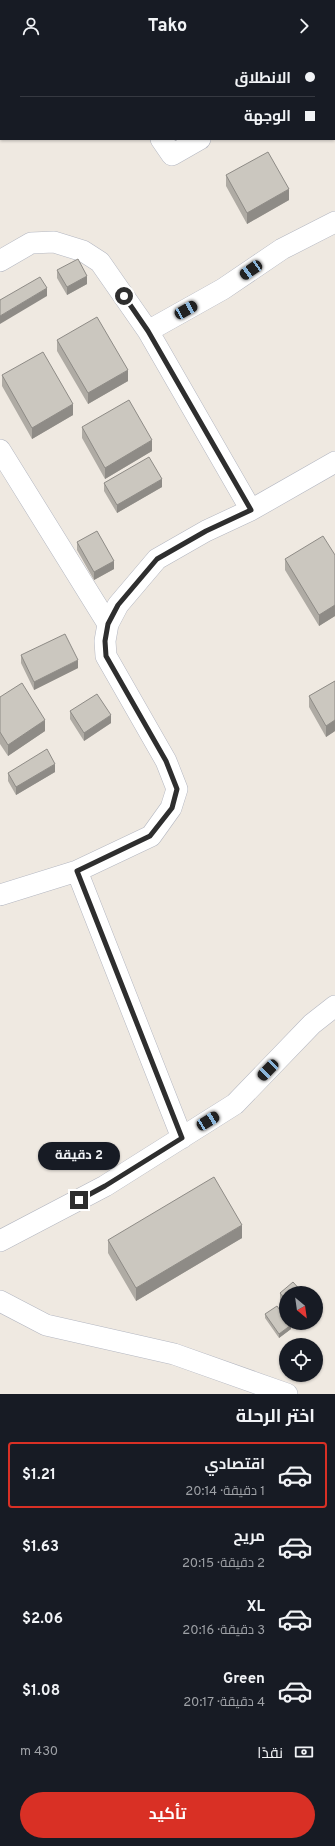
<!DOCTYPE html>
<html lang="ar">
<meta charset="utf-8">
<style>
body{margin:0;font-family:Overpass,Cairo,sans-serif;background:#20242c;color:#f1f3f6;direction:rtl;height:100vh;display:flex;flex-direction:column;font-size:15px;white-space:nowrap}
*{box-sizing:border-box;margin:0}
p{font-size:13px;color:#9ea1a6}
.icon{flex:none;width:22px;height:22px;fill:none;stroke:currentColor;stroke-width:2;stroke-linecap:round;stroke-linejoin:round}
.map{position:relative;height:1342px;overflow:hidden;direction:ltr}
.details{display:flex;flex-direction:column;background:#171b24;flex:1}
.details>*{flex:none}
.guide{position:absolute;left:0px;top:0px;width:335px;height:88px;box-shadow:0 1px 3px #0004;direction:rtl;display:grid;align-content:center;height:88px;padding:0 20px;background:#171b24}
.needle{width:26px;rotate:151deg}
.buttons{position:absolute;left:279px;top:1234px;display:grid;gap:8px}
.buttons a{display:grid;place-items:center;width:44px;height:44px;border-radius:50%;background:#171b24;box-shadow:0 1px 3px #0004;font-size:20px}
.end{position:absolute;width:18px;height:18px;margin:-9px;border:5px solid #2e2e2e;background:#fff;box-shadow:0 0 0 2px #fff}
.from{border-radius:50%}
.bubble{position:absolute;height:28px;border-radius:14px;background:#171b24;box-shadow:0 1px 3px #0004;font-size:13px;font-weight:700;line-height:28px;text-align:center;direction:rtl}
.car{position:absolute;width:12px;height:24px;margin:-12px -6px;border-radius:5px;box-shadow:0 0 3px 1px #0007;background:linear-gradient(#222 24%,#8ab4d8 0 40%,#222 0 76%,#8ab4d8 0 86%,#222 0)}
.guide b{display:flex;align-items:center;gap:14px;height:38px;font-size:15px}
.guide b+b{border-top:1px solid #363941}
.guide i{width:10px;height:10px;background:#f1f3f6}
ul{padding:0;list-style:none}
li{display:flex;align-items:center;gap:12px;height:66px;margin:0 8px 6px;padding:0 12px;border:2px solid transparent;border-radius:4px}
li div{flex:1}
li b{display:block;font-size:15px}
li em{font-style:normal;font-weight:700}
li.selected{border-color:#d93025}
li>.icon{width:36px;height:36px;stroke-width:1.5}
h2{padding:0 20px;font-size:18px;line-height:48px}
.pay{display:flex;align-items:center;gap:10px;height:44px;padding:0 20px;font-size:15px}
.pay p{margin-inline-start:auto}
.button{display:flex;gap:8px;margin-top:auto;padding:8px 20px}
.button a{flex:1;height:46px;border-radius:24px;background:#d93025;color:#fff;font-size:16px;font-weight:700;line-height:46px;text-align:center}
header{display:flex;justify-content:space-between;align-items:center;height:52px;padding:0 20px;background:#171b24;font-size:18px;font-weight:700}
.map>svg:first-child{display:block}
</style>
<header><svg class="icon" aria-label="forward" viewBox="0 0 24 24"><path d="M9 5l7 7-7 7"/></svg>Tako<svg class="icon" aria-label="person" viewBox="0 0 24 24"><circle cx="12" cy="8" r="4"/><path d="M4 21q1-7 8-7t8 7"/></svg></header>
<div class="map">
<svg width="335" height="1342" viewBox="0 0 335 1342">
<rect width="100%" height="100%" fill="#efe9e1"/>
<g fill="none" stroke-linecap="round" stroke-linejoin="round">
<g stroke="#b4b7c1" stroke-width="22">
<path id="minor" d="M105 0 106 1
M334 11H335
M161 87 172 103 200 87
M0 209 31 191 54 190 83 199 100 210 148 279 251 458
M148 279 223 237 282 197 335 170
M0 398 108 572
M77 819 182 1086
M0 843 77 819 151 784 171 756 177 737 166 709 106 604 105 589 108 572 118 553 157 507 206 479 251 458 335 410
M0 1189 105 1134 235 1052 312 972 335 954
M0 1249 46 1273 174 1302 287 1342"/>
</g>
<use href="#minor" stroke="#fff" stroke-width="21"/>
</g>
<path fill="#afaba4" d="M226 123 289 148 247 172 226 134Z
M57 218 87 232 67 243 57 226Z
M57 288 128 329 88 352 57 299Z
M2 323 73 363 32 387 2 334Z
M82 375 152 399 105 427 82 386Z
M104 431 162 435 117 461 104 439Z
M77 490 114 517 94 528 77 498Z
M335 503V564L319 574 285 518V507Z
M21 603 78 616 34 638 21 611Z
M335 629V679L326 685 309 655V644Z
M0 645 45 679 8 704 0 692Z
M70 659 111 671 84 689 70 667Z
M55 720 16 743 8 729V721Z
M242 1186 136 1249 108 1201V1188Z
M280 1241H286V1256L280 1249Z
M265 1262 291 1277 279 1286 265 1266Z"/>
<path fill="#8e8b86" d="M289 137V148L247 172V161Z
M87 224V232L67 243V235Z
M47 236V244L0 272V264Z
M128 318V329L88 352V341Z
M73 352V363L32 387V376Z
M152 388V399L105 427V416Z
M162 427V435L117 461V453Z
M114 509V517L94 528V520Z
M335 553V564L319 574V563Z
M78 608V616L34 638V630Z
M111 663V671L84 689V681Z
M45 668V679L8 704V693Z
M335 668V679L326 685V674Z
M55 712V720L16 743V735Z
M242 1173V1186L136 1249V1236Z
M291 1273V1277L279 1286V1282Z"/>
<path fill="#cbc7bf" stroke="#8e8b86" d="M136 0H199L197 1H136Z
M268 100 289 137 247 161 226 123Z
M78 207 87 224 67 235 57 218Z
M40 225 47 236 0 264V248Z
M97 265 128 318 88 341 57 288Z
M43 300 73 352 32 376 2 323Z
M129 348 152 388 105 416 82 375Z
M149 405 162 427 117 453 104 431Z
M97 479 114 509 94 520 77 490Z
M323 484 335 503V553L319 563 285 507Z
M65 582 78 608 34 630 21 603Z
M335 629V668L326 674 309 644Z
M22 631 45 668 8 693 0 680V645Z
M97 642 111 663 84 681 70 659Z
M47 697 55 712 16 735 8 721Z
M214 1125 242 1173 136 1236 108 1188Z
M293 1230 303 1241H286V1248L280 1241Z
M277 1254 286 1267V1271H289L291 1273 279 1282 265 1262Z"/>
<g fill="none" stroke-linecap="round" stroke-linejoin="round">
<path stroke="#2e2e2e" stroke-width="5" d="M79 1148 105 1134 182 1086 77 819 150 784 172 756 177 737 166 709 106 604 105 589 108 572 118 553 157 507 206 479 251 458 148 279 124 244"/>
</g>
</svg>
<div class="buttons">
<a><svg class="needle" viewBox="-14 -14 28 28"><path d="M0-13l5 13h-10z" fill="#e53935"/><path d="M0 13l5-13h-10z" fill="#9ea1a6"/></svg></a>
<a><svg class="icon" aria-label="locate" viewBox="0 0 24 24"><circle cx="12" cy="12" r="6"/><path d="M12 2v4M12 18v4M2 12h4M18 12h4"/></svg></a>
</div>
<i class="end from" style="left:124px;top:244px"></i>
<i class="end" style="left:79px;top:1148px"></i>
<div class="bubble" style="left:38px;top:1090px;width:82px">2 دقيقة</div>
<i class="car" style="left:251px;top:218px;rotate:235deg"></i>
<i class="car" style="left:186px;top:258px;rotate:61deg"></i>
<i class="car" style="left:268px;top:1018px;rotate:224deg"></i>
<i class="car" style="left:208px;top:1069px;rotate:58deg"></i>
<div class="guide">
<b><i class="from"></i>الانطلاق</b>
<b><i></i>الوجهة</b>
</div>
</div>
<section class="details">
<h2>اختر الرحلة</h2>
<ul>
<li class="selected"><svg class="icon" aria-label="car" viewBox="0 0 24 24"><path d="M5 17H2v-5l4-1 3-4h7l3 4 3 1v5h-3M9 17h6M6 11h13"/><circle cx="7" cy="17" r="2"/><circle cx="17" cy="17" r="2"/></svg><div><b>اقتصادي</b><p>1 دقيقة · 20:14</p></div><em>$1.21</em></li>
<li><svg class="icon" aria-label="car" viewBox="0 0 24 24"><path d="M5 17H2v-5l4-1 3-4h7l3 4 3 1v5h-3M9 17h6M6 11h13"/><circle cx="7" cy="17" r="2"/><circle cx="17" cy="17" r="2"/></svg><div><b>مريح</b><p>2 دقيقة · 20:15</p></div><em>$1.63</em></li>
<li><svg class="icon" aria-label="car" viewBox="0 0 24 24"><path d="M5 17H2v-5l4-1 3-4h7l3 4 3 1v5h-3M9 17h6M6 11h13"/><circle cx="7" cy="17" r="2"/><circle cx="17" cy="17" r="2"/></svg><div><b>XL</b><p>3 دقيقة · 20:16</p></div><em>$2.06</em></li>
<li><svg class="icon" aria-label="car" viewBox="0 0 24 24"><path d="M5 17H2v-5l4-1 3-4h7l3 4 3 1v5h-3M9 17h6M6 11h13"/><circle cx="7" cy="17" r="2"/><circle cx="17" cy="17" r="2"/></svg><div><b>Green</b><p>4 دقيقة · 20:17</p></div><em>$1.08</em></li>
</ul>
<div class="pay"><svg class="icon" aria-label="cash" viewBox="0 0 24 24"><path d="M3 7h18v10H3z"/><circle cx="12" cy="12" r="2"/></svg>نقدًا<p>430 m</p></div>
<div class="button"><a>تأكيد</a></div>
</section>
